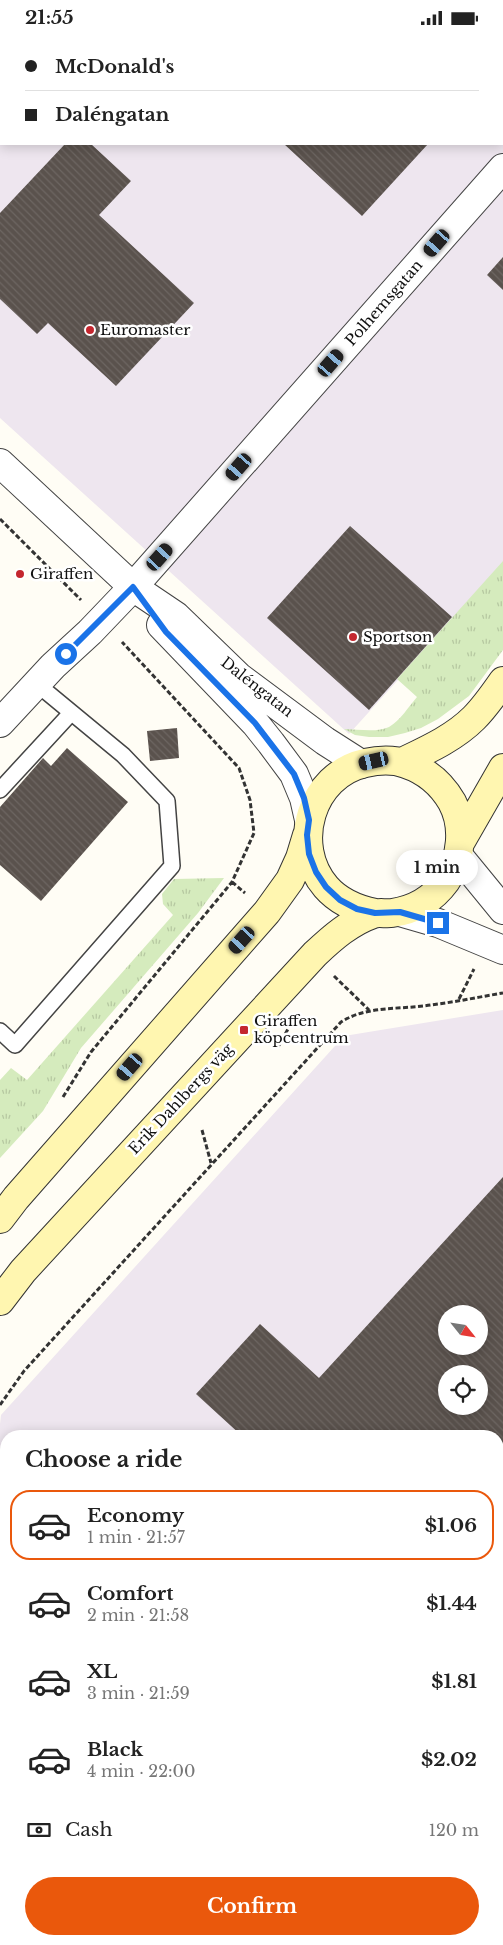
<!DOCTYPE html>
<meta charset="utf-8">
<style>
body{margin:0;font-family:"Libre Baskerville",serif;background:#f6f6f6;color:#222;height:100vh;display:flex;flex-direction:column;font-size:19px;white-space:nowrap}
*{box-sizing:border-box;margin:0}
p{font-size:16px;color:#767676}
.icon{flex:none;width:28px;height:28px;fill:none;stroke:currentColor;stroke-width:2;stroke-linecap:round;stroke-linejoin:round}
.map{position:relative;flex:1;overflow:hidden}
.sheet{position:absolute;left:0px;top:1395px;width:504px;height:515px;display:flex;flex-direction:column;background:#fff;border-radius:20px 20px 0 0;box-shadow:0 2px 12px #0003}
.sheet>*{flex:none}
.guide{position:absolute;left:0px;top:0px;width:504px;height:110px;box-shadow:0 2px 12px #0003;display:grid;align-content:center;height:110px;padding:0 25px;background:#fff}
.needle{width:32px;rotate:120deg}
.controls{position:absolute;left:438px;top:1270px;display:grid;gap:10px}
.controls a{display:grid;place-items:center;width:50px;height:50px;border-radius:50%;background:#fff;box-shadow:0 2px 12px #0003;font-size:25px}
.end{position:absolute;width:22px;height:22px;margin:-11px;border:6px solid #1a73e8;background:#fff;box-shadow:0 0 0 2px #fff}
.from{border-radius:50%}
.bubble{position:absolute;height:35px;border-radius:18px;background:#fff;box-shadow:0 2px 12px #0003;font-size:16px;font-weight:800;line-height:35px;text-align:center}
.car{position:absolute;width:15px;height:30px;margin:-15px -8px;border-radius:6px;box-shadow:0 0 4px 1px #0007;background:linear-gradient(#222 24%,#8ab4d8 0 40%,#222 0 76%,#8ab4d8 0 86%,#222 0)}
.guide b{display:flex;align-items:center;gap:18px;height:48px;font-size:19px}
.guide b+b{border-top:1px solid #e0e0e0}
.guide i{width:12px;height:12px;background:#222}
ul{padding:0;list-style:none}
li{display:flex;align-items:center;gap:15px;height:70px;margin:0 10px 8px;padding:0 15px;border:2px solid transparent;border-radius:20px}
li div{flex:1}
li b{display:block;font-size:19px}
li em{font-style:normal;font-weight:800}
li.selected{border-color:#ea580c}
li>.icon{width:45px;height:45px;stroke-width:1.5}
h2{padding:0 25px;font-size:22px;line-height:60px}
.pay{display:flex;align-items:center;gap:12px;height:55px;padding:0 25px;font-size:19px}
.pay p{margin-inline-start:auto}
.cta{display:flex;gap:10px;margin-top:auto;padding:10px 25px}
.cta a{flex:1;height:58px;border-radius:30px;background:#ea580c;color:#fff;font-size:20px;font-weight:800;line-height:58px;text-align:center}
.status{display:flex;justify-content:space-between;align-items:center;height:35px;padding:0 25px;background:#fff;direction:ltr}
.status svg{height:14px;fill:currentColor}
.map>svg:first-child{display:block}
</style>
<div class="status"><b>21:55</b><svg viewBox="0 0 49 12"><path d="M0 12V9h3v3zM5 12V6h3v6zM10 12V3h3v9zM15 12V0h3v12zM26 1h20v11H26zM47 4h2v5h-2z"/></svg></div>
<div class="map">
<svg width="503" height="1910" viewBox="0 0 503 1910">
<defs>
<pattern id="grass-tufts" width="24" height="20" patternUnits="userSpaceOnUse" patternTransform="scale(1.25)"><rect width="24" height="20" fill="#d5ebbd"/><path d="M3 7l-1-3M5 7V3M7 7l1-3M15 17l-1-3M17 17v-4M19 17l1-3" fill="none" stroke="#b6c8a1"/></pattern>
<pattern id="building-back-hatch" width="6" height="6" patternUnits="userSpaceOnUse" patternTransform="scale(1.25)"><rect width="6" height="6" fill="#5a524d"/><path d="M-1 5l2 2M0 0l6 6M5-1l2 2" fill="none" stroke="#6d6662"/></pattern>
</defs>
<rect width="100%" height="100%" fill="#fffdf5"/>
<path fill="#eee6ef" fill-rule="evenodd" d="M0 0H503V529L349 699 0 383ZM1 1H502V109H1Z
M503 975V1910H0V1852L6 1840V1904H498V1401H6V1507L0 1497V1389L1 1380 344 1001ZM446 1279H479V1311H446ZM446 1339H479V1371H446Z"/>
<path fill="url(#grass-tufts)" d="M503 526V615L469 661 438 684 421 693 405 698 388 702H369L355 700 344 694C357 694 377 698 389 692 400 686 409 671 417 662L397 644Z
M224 843 198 878 81 1013 43 1076 0 1123V1045L11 1033 27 1045 173 880 163 869 162 859 174 844Z"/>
<path fill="url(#building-back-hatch)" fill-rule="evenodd" d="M65 109H91L131 146 99 180 194 268 116 351 48 288 37 299 0 264V178Z
M284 109H428L362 181Z
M503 222V255L487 240Z
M350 491 452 582 369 675 267 583Z
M177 693 179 723 150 726 147 696Z
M67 713 128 767 41 866 0 830V772L43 723 51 731Z
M503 1142V1612L498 1607V1401H242L196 1359 260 1289 319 1343ZM446 1279H479V1311H446ZM446 1339H479V1371H446Z
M498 1780 503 1784V1837L498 1833Z
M269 1904H455L450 1910H277Z"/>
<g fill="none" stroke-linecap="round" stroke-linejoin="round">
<g stroke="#444" stroke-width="18">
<path id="service" d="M0 755 71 678
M0 996 15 1010 172 831 167 766 123 720 37 649"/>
</g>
<g stroke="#444" stroke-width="30">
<path id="minor" d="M0 428 133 552 176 581 239 642 325 706 361 729
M161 590 255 688 271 708 294 739 304 763 309 785
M0 688 53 631 90 597 133 552 503 133
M458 820 503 875
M400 877 438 888 503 915"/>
</g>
<g stroke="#444" stroke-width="30">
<path id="tertiary" d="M0 1649C3 1673 5 1694 0 1717"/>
</g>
<g stroke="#333" stroke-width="30">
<path id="secondary" d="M402 727C427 715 454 703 474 683 485 672 494 659 503 646
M460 808 503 733
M0 1184 16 1163 267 877 290 845 300 823 307 800
M0 1266 23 1236 315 919C332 903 350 887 373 879 379 877 386 879 392 878 414 875 433 864 446 846 462 823 465 791 452 767 441 748 427 736 406 729 393 724 379 725 365 728 311 740 290 810 326 852 339 867 356 874 375 878"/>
</g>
<path stroke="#333" stroke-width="3" stroke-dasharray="5 2.5" stroke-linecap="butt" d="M0 484 81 565
M232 847 245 858
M334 941 369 975
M459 964 474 934
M278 1012 288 994
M63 1062 91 1017 232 847 254 798 250 765 239 733 122 607
M202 1095 211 1128
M0 1370 24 1336 341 987C368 970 400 975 431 970 455 967 479 962 503 958
M0 1527 6 1539
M0 1810 6 1797"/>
<use href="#service" stroke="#fff" stroke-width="15"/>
<use href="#minor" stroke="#fff" stroke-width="28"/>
<use href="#tertiary" stroke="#fff" stroke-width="28"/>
<use href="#secondary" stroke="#fff6b0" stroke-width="28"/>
</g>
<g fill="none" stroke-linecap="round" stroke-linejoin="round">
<path stroke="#1a73e8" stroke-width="6" d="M66 619 133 552 166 597 255 688 294 739 304 763 309 785 307 800 309 819 316 837 326 852 340 865 357 874 375 878 400 877 438 888"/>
</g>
<g fill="#c4262e" stroke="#fff" stroke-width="2">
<circle cx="90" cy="295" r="5"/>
<circle cx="20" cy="539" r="5"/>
<circle cx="353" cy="602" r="5"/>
<rect x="239" y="990" width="10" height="10" rx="2.5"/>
</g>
<g text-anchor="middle" stroke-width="5" stroke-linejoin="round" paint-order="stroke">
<g font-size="15" fill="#111" stroke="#fff">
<text transform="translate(384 268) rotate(-49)" y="5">Polhemsgatan</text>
<text transform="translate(257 652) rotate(38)" y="5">Daléngatan</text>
<text transform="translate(181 1064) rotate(-47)" y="5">Erik Dahlbergs väg</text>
</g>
<g font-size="15" fill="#111" stroke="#fff" text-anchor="start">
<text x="100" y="300">Euromaster</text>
<text x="30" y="544">Giraffen</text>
<text x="363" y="607">Sportson</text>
<text x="254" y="991">Giraffen<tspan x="254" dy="17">köpcentrum</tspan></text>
</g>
</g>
</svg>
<div class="controls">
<a><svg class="needle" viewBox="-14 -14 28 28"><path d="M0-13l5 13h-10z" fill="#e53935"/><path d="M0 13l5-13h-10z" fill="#767676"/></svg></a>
<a><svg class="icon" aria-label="locate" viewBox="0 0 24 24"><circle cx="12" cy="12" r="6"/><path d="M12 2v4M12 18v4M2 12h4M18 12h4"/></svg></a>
</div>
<i class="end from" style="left:66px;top:619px"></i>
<i class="end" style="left:438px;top:888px"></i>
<div class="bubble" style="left:396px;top:815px;width:82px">1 min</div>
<i class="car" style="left:437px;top:208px;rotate:221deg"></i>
<i class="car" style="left:331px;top:328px;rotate:41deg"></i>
<i class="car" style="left:239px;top:432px;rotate:221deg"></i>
<i class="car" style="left:160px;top:522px;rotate:42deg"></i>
<i class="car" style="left:374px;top:726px;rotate:257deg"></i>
<i class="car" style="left:242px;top:905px;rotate:222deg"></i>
<i class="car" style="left:130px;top:1032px;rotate:221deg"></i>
<div class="guide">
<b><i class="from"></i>McDonald's</b>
<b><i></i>Daléngatan</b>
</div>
<section class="sheet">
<h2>Choose a ride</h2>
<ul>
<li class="selected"><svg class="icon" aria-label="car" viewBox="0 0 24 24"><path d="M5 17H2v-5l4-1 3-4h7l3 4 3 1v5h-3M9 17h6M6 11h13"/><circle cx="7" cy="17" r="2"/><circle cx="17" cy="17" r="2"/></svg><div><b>Economy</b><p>1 min · 21:57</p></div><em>$1.06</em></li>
<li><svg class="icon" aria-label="car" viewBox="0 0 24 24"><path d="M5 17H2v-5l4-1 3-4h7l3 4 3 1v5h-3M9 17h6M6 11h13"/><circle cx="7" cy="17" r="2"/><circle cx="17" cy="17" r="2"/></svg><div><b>Comfort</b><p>2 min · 21:58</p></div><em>$1.44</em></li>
<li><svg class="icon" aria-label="car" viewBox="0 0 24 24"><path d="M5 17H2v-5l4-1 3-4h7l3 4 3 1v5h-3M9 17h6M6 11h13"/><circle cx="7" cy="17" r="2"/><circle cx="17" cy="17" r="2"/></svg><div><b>XL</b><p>3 min · 21:59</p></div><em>$1.81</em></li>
<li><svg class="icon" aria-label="car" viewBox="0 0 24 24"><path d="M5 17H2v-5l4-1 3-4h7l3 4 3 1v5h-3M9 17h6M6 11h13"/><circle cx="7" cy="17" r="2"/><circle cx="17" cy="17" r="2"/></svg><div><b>Black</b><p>4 min · 22:00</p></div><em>$2.02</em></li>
</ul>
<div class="pay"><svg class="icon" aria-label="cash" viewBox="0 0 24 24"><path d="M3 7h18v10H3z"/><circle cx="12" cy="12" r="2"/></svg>Cash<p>120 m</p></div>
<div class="cta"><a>Confirm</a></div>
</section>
</div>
